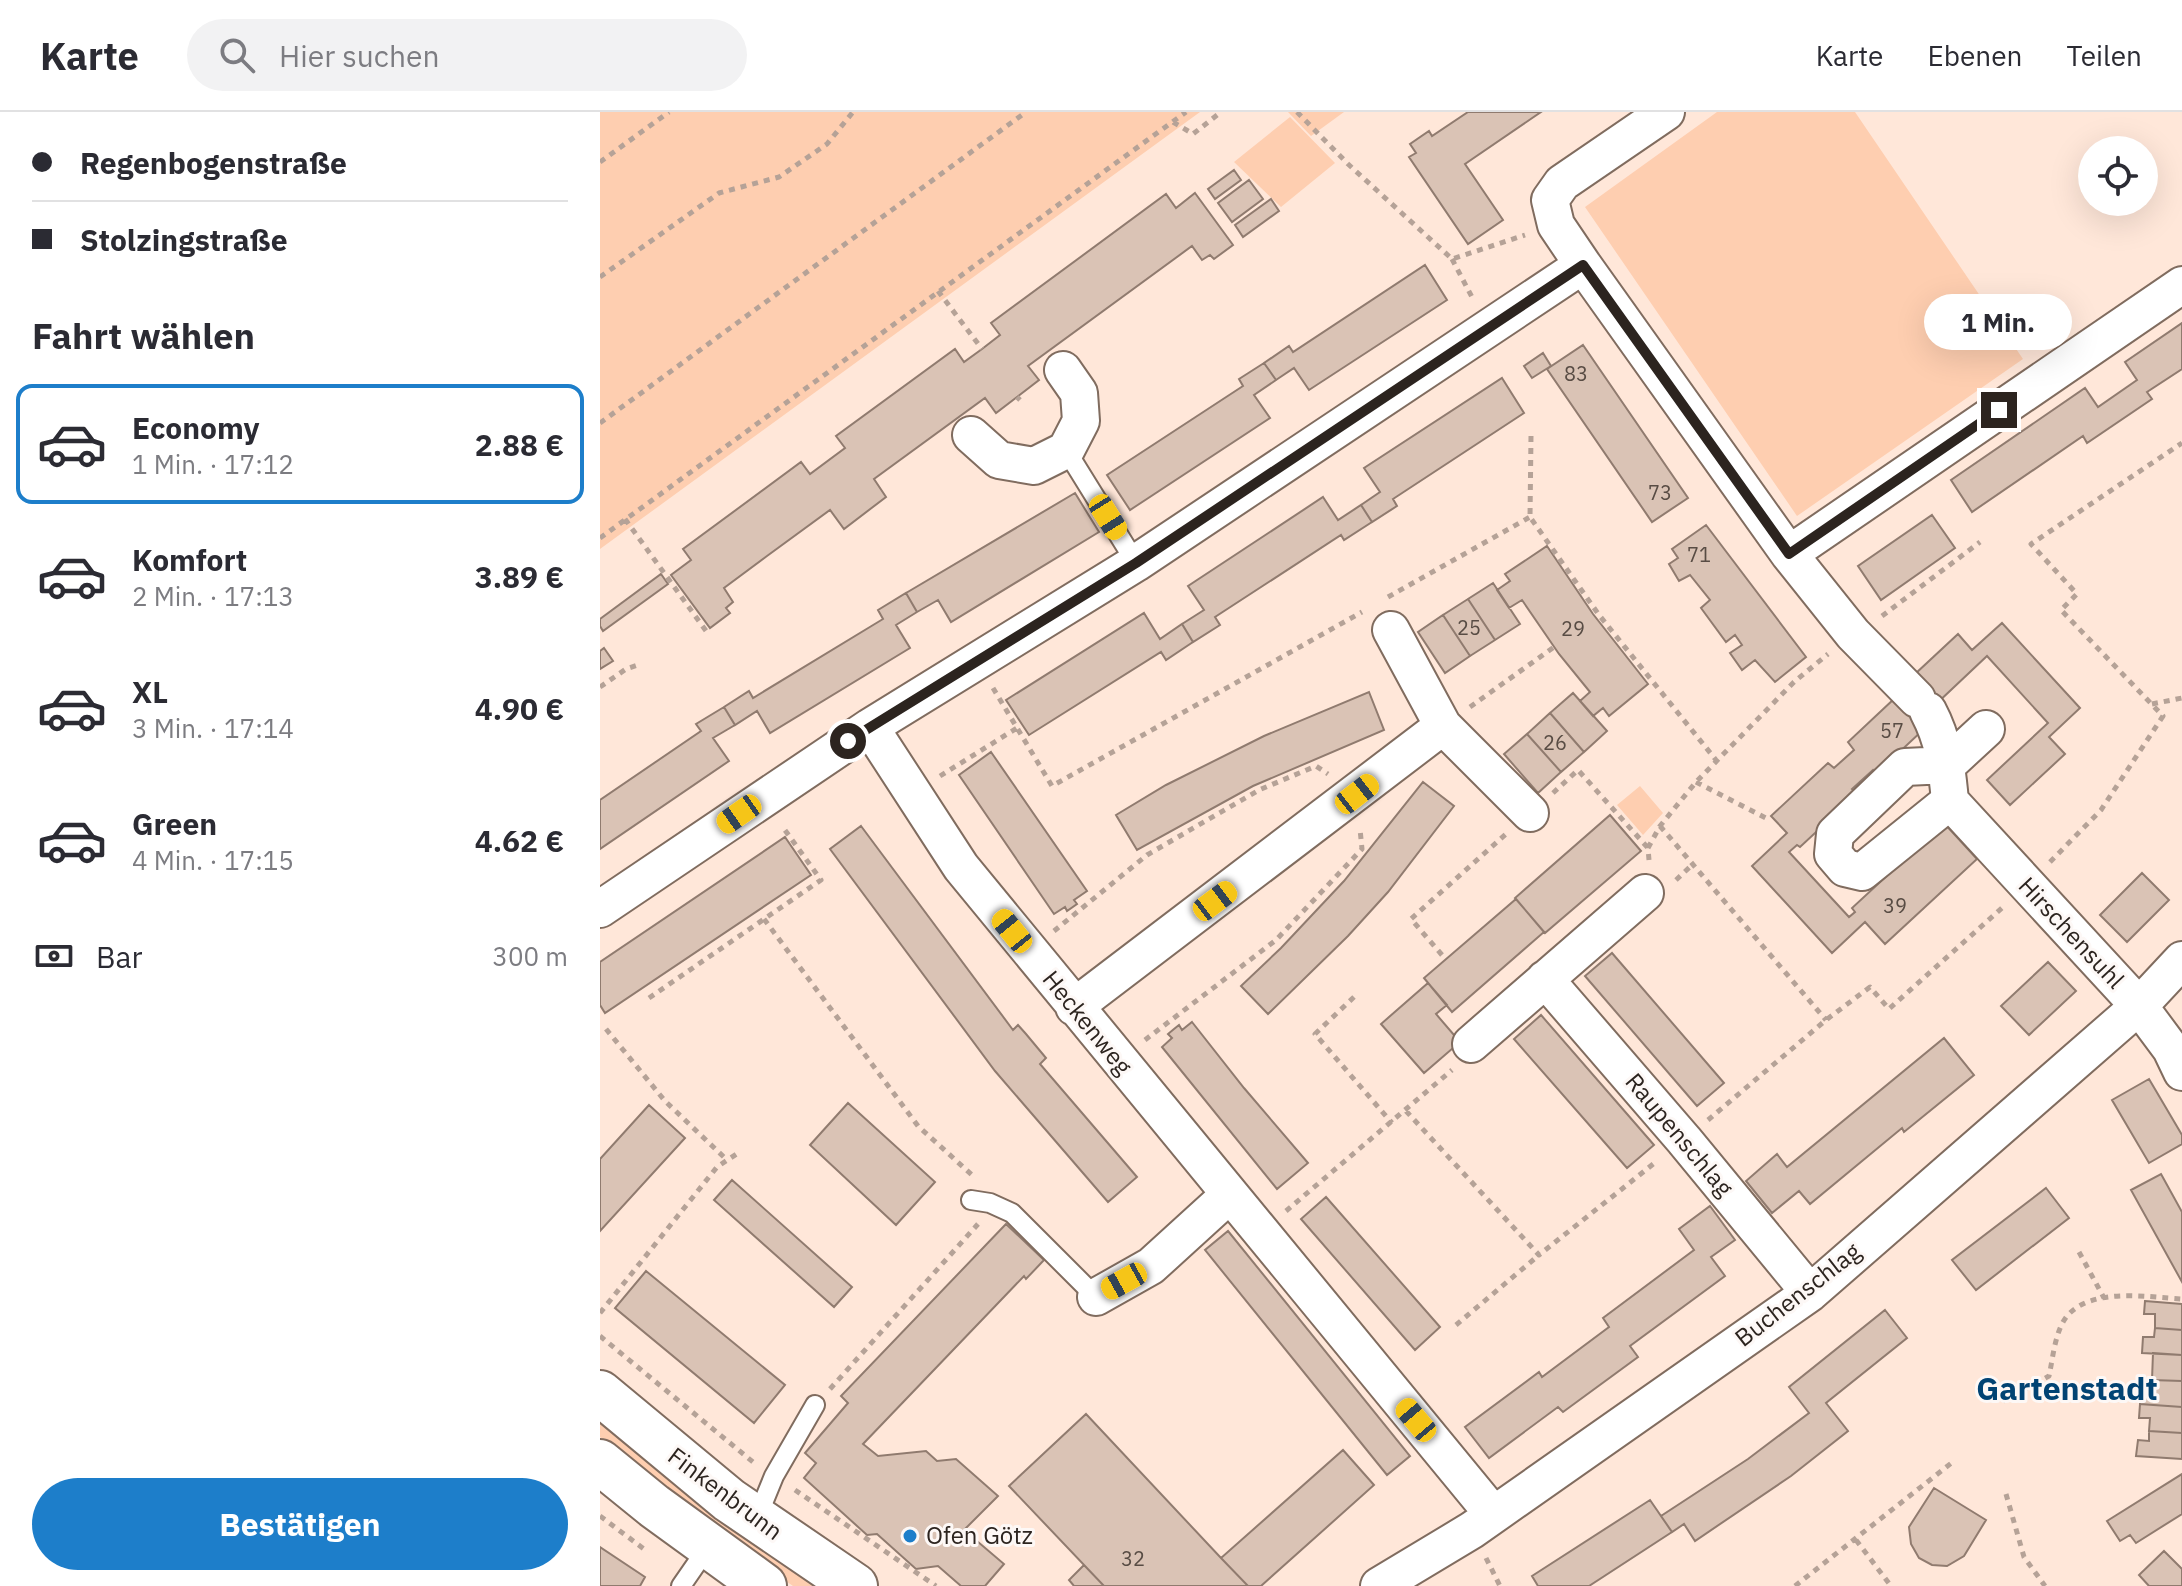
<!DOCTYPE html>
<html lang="de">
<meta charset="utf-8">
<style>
body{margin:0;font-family:"IBM Plex Sans",sans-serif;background:#f2f2f3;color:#2b2b33;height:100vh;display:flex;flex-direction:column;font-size:30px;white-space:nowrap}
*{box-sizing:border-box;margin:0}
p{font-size:26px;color:#7c7c81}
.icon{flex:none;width:44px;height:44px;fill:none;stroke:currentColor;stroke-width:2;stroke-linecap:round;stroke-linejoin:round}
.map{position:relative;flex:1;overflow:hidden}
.details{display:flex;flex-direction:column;background:#fff;width:600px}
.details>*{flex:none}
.hud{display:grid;align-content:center;height:176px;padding:0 32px;background:#fff}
.tools{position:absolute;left:1478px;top:24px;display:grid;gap:16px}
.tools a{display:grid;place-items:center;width:80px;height:80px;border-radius:50%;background:#fff;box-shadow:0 8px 32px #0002;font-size:40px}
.end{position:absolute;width:36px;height:36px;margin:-18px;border:10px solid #2c241f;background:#fff;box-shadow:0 0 0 4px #fff}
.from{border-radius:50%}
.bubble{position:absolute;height:56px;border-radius:28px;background:#fff;box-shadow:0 8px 32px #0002;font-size:26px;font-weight:700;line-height:56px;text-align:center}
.car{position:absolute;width:24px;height:48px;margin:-24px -12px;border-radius:10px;box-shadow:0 0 6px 2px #0007;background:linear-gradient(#f5c518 24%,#345 0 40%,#f5c518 0 76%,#345 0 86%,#f5c518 0)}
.hud b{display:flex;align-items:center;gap:28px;height:76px;font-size:30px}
.hud b+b{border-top:2px solid #e1e1e2}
.hud i{width:20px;height:20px;background:#2b2b33}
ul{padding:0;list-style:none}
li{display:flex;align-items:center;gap:24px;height:120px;margin:0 16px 12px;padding:0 16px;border:4px solid transparent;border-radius:16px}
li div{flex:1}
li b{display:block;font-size:30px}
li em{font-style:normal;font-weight:700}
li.active{border-color:#1d7eca}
li>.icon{width:72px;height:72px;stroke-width:1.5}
h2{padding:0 32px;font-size:36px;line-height:96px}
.pay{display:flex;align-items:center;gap:20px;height:88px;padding:0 32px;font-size:30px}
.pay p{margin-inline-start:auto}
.button{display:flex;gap:16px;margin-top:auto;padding:16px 32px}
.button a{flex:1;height:92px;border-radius:48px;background:#1d7eca;color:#fff;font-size:32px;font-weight:700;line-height:92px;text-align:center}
header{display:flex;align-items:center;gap:48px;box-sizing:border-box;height:112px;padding:0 40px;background:#fff;border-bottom:2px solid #e1e1e2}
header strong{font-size:38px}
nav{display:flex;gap:44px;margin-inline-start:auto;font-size:28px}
.search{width:560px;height:72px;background:#f2f2f3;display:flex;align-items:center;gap:20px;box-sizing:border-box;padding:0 28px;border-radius:44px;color:#7c7c81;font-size:30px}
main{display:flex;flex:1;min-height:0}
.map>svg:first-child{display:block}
</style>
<header>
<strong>Karte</strong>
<div class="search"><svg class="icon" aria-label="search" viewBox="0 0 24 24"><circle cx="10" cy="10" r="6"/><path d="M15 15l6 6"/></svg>Hier suchen</div>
<nav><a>Karte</a><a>Ebenen</a><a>Teilen</a></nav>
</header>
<main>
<section class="details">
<div class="hud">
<b><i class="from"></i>Regenbogenstraße</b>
<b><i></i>Stolzingstraße</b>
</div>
<h2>Fahrt wählen</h2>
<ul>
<li class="active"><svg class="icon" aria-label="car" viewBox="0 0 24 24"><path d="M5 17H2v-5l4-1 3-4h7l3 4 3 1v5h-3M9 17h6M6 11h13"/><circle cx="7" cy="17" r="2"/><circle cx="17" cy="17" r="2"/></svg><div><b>Economy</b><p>1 Min. · 17:12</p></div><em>2.88 €</em></li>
<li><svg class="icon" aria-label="car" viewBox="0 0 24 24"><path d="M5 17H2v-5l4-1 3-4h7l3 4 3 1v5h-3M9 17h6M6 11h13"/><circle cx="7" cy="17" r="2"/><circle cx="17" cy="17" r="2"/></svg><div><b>Komfort</b><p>2 Min. · 17:13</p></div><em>3.89 €</em></li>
<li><svg class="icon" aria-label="car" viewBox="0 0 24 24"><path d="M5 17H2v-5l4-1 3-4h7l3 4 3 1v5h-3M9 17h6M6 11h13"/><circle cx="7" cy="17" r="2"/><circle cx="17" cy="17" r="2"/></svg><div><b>XL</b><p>3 Min. · 17:14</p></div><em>4.90 €</em></li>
<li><svg class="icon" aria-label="car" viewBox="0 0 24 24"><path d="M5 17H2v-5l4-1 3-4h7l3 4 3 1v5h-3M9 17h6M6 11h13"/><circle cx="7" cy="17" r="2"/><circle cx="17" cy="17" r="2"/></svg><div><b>Green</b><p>4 Min. · 17:15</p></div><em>4.62 €</em></li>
</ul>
<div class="pay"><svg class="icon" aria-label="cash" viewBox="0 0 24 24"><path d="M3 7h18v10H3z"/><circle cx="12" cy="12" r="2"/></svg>Bar<p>300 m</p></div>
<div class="button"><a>Bestätigen</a></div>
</section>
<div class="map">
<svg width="1582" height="1474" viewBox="0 0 1582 1474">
<rect width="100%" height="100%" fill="#ffe7d9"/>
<path fill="#feceb0" d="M0 0H600L0 437Z
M688 0H744L711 24Z
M1117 0H1255L1423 247 1197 404 985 95Z
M690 5 735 51 681 95 634 50Z
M1040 674 1063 701 1043 723 1017 693Z
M0 1305 223 1474H193L140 1437 28 1350 0 1325Z"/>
<path fill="#dac3b5" stroke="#907b6f" stroke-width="2" d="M868 0H941L865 52 903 108 868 132 809 45 816 41 810 32 829 19 832 24Z
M634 58 641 68 615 87 608 77Z
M649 68 663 87 632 110 618 91Z
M595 81 633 133 614 147 610 143 602 148 592 134 428 254 439 268 417 285 396 301 385 286 274 367 286 385 244 417 230 398 167 444 124 476 133 490 126 496 130 501 110 516 71 463 91 448 83 437 201 350 210 362 245 336 236 324 355 237 364 250 382 237 400 223 391 211 566 82 576 96Z
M671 87 679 99 643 125 635 113Z
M825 153 847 188 709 278 694 256 676 268 664 251 689 234 693 240Z
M1582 211V257L1547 280 1552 287 1487 331 1483 324 1372 400 1351 368 1485 276 1498 295 1537 268 1525 250Z
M983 233 1088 386 1052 410 947 257Z
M943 241 951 254 932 266 924 254Z
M664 251 676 268 654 283 670 306 530 398 507 363 643 274 639 267Z
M902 266 924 301 793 387 797 394 772 410 761 393 780 380 764 356Z
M475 381 499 420 351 510 338 488 317 500 306 481Z
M723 385 738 408 761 393 772 410 744 428 741 423 615 505 620 513 593 530 582 512 604 498 588 474Z
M1332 403 1355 436 1281 488 1258 454Z
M1106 413 1206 545 1175 570 1155 548 1142 558 1130 541 1142 533 1135 523 1126 530 1101 496 1110 488 1090 463 1079 469 1069 452 1078 446 1072 437Z
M947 434 993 502 1048 572 1009 604 1003 596 993 604 980 589 990 580 959 542 922 488 909 496 897 478 910 469 905 462Z
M61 462 68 472 3 519 0 514V507Z
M893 471 920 512 895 528 868 487Z
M306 481 317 500 296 513 310 536 170 621 157 599 135 613 124 595 149 579 153 586 283 507 278 498Z
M868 487 895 528 870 544 843 503Z
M544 501 560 527 582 512 593 530 566 548 561 540 429 623 406 588Z
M843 503 870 544 845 561 818 520Z
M1402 511 1480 596 1449 625 1465 642 1410 693 1387 668 1448 611 1387 544 1317 610 1314 563 1358 522 1372 538Z
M4 536 13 549 0 557V539Z
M769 580 784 618 653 674 537 738 516 703 566 673 664 624Z
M973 581 1007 619 984 640 950 601Z
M1295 586 1324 617 1276 662 1273 658 1252 677 1257 682 1200 735 1197 733 1189 740 1249 805 1255 800 1252 796 1344 711 1377 747 1285 832 1265 810 1232 841 1152 754 1187 721 1171 704 1228 651 1234 656 1254 638 1248 630Z
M124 595 135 613 113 626 129 649 0 737V688L101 619 96 612Z
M950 601 984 640 961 660 927 622Z
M927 622 961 660 938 681 904 642Z
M391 640 487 779 474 788 477 792 467 799 465 795 454 802 359 663Z
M823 670 854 694 788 780 748 824 668 902 641 874 681 836 744 769Z
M1010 703 1041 739 945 821 915 786Z
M261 714 413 918 418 913 426 922 446 946 440 952 537 1065 508 1090 395 959 230 737Z
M185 725 211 763 5 901 0 893V850Z
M1542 761 1569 788 1527 830 1500 803Z
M916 787 944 820 852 900 824 866Z
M1012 841 1124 971 1097 994 985 864Z
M1448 850 1476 879 1429 923 1401 894Z
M828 871 847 893 836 902 860 930 824 961 781 912Z
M941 903 1054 1033 1027 1056 914 927Z
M592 910 644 976 708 1051 677 1077 562 935 572 926 568 922 574 917 579 913 582 918Z
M1344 926 1374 963 1304 1020 1302 1016 1210 1092 1199 1079 1172 1101 1146 1069 1177 1042 1187 1055Z
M1549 967 1582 1023V1032L1549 1051 1512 988Z
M248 991 335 1070 296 1113 210 1033Z
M49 993 85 1026 0 1119V1047Z
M1561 1062 1582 1100V1170L1531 1078Z
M132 1068 252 1175 234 1195 114 1088Z
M1446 1076 1469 1106 1376 1178 1352 1148Z
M726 1085 840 1215 815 1238 701 1107Z
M1110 1094 1135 1128 1111 1145 1125 1164 1030 1234 1038 1245 963 1300 958 1295 889 1346 865 1315 939 1260 942 1265 1009 1215 1003 1206 1094 1138 1079 1117Z
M406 1112 444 1148 426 1167 424 1164 263 1332 278 1344 326 1339 337 1349 356 1347 398 1384 364 1418 404 1452 385 1474H361L338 1454 316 1457 277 1422 267 1423 204 1366 216 1351 205 1341 248 1291 241 1284Z
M628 1119 810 1344 787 1363 605 1138Z
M46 1159 185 1273 154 1311 15 1196Z
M1545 1189 1582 1192V1218L1555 1216V1202H1544Z
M1285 1198 1307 1226 1226 1291 1248 1319 1191 1364 1095 1429 1084 1412 1072 1420 1061 1404 1148 1347 1209 1301 1189 1275Z
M1555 1216 1582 1218V1243L1542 1241 1543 1225H1554Z
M1553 1241 1582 1243V1269L1552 1268Z
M1552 1268 1582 1269V1295L1540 1292V1278H1551Z
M1540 1292 1582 1295V1321L1549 1319 1550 1306H1539Z
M486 1302 621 1446 648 1474H504L409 1374Z
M1549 1319 1582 1321V1347L1536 1344 1538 1328 1549 1329Z
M743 1338 774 1373 661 1474H648L621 1446Z
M1582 1362V1402L1536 1431 1530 1423 1520 1429 1507 1409Z
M1334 1376 1386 1408 1364 1444 1347 1454 1332 1453 1319 1446 1311 1432 1309 1415Z
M1050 1388 1072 1420 989 1474H938L932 1464Z
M0 1435 45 1465 40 1474H0Z
M1564 1439 1582 1457V1474H1549L1539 1463Z
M484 1453 504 1474H474L469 1468Z"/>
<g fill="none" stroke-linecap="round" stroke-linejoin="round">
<g stroke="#806c5f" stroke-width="22">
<path id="lane" d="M466 338 536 451
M371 1088 390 1091 412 1101 496 1185
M156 1408 174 1364 215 1293
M81 1474 108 1435"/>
</g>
<g stroke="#806c5f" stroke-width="40">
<path id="street" d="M983 153 1189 442 1253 522 1317 587
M371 323 399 348 434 354 466 338 481 309 479 281 463 258
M1189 442 1582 173
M791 518 843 614 930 701
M1328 599C1344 629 1347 656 1350 689L1539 894 1571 937 1582 960
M270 615 361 755 893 1402
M1350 689 1262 760 1245 756 1233 742 1235 722 1305 655 1347 653 1386 617
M0 797 270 615 536 451 983 153 956 113 950 88 962 71 1066 0
M945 867 1084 1028 1210 1181
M474 895 843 614
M871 932 1045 781
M496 1185 551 1154 629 1083
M779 1474 872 1418 1210 1181 1539 894 1582 848"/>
</g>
<g stroke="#806c5f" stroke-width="48">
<path id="secondary" d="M0 1281 129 1388 255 1474
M0 1350 54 1394 164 1474"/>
</g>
<path stroke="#b5a297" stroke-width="5" stroke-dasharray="6 6" stroke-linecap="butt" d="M697 0 748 52 852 147 925 123
M573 10 593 22 621 0
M0 50 69 0
M852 147 874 189
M0 165 119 81 179 65 227 32 253 0
M338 179 382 237
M417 285 420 288
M0 311 426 0
M931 324 930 405 999 503 1116 648
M25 407 109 523
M0 426 586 0
M788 485 930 405
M1282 504 1380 430
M0 575 26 557 41 552
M393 576 452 674 762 500
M1552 592 1582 586
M870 595 954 535
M340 664 417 616
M1096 670 1166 706
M953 681 978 658 1048 736
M1060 714 1226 908
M1049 748 1048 736 1060 714 1096 670 1194 570 1228 542
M1450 750 1501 698 1563 604 1461 498 1477 482 1431 432 1582 331
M1076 768 1092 753
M164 807 318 1014 372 1063
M454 819 547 743 659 678 716 654 728 662
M842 843 811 807 906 722
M754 885 715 922 792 1011
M49 886 221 768 182 714
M6 917 65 989 127 1048
M545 928 676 828 762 737 760 717
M806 999 939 1143 1057 1049
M1108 1008 1226 908 1270 875 1289 897 1402 796
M686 1099 852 958
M1479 1140 1504 1186
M0 1201 117 1055 138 1041
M856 1213 939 1143
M0 1224 153 1350
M230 1277 378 1112
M1403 1289 1449 1264C1453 1246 1455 1219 1467 1204 1492 1175 1548 1185 1582 1187
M195 1378 336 1474
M1406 1382 1424 1445 1445 1474
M0 1404 44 1437
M1256 1428 1291 1474
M886 1446 900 1474
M1195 1474 1354 1349"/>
<use href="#lane" stroke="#fff" stroke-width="18"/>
<use href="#street" stroke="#fff" stroke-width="36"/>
<use href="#secondary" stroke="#fff" stroke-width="44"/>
</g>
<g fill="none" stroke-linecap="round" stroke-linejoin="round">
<path stroke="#2c241f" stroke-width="10" d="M248 629 536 451 983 153 1189 442 1399 298"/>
</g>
<circle fill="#1d7eca" stroke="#fdf8f6" stroke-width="3" cx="310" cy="1424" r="8"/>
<g text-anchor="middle" stroke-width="6" stroke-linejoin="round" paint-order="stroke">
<g font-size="20" fill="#584c44">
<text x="976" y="269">83</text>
<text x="1060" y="388">73</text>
<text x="1099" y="450">71</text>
<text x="869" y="523">25</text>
<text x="973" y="524">29</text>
<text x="1292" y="626">57</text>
<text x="955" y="638">26</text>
<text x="1295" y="801">39</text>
<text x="533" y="1454">32</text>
</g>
<g font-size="24" fill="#2c241f" stroke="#fdf8f6">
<text transform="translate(1471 821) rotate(47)" y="8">Hirschensuhl</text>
<text transform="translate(487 911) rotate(51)" y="8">Heckenweg</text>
<text transform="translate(1079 1023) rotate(50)" y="8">Raupenschlag</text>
<text transform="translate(1198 1183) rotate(-38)" y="8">Buchenschlag</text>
<text transform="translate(125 1382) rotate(37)" y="8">Finkenbrunn</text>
</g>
<g font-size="24" fill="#2c241f" stroke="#fdf8f6" text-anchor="start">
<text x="326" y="1432">Ofen Götz</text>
</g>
<g font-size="32" font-weight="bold" fill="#014373" stroke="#fdf8f6">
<text x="1467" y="1288">Gartenstadt</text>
</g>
</g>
</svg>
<div class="tools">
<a><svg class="icon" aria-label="locate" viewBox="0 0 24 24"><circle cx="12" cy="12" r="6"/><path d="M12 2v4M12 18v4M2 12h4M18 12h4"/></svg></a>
</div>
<i class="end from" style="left:248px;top:629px"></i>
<i class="end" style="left:1399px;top:298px"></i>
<div class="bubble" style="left:1324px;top:182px;width:148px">1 Min.</div>
<i class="car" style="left:508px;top:405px;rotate:148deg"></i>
<i class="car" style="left:757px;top:682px;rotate:52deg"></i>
<i class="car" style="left:139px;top:702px;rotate:235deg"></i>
<i class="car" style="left:615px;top:789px;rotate:53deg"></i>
<i class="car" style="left:412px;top:819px;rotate:321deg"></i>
<i class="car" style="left:524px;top:1169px;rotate:241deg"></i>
<i class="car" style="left:816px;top:1308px;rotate:320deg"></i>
</div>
</main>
